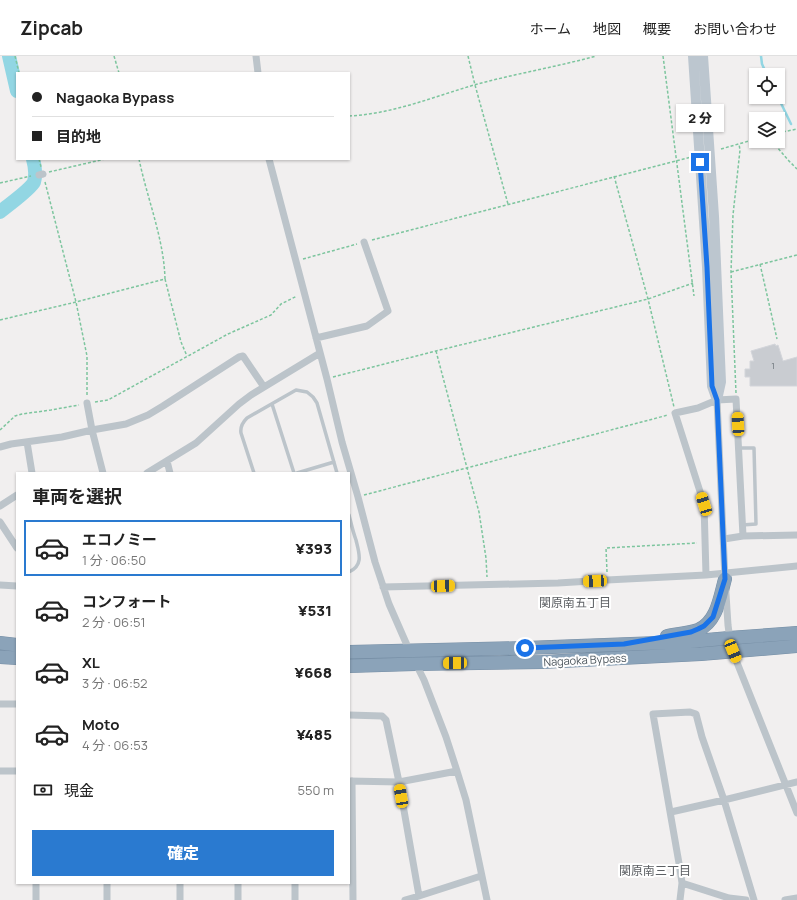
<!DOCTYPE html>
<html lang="ja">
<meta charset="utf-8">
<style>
body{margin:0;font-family:Manrope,"Noto Sans JP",sans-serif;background:#f6f6f6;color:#222;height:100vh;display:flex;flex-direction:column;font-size:15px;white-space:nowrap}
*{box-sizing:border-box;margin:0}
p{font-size:13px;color:#767676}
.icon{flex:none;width:22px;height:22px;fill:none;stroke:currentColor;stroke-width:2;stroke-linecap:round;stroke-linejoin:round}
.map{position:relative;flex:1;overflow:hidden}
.sheet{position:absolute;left:16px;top:416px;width:334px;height:412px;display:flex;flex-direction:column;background:#fff;border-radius:0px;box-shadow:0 1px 3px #0004}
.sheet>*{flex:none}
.banner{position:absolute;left:16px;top:16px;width:334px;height:88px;border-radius:0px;box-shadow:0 1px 3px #0004;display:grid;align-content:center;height:88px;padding:0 16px;background:#fff}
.controls{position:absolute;left:749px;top:12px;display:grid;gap:8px}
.controls a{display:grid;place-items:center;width:36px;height:36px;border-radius:0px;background:#fff;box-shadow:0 1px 3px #0004;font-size:20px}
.end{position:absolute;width:18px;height:18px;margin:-9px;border:5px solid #1a73e8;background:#fff;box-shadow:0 0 0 2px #fff}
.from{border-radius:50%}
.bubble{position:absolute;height:28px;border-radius:0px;background:#fff;box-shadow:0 1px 3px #0004;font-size:13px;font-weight:800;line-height:28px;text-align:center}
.car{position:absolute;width:12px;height:24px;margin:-12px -6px;border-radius:5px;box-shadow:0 0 3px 1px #0007;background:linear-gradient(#f5c518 24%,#345 0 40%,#f5c518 0 76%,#345 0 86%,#f5c518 0)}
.banner b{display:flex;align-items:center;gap:14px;height:38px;font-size:15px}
.banner b+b{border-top:1px solid #e0e0e0}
.banner i{width:10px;height:10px;background:#222}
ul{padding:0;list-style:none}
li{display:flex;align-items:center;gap:12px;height:56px;margin:0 8px 6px;padding:0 8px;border:2px solid transparent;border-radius:0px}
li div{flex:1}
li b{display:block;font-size:15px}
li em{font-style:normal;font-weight:800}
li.on{border-color:#2a7ad0}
li>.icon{width:36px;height:36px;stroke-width:1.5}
h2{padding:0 16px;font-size:18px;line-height:48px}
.pay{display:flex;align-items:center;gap:10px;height:44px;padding:0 16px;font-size:15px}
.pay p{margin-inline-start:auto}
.primary-button{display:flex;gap:8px;margin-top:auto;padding:8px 16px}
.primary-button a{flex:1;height:46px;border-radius:0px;background:#2a7ad0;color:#fff;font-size:16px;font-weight:800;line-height:46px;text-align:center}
header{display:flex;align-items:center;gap:24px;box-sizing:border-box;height:56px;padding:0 20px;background:#fff;border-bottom:1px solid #e0e0e0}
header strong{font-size:19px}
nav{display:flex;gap:22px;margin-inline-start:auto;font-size:14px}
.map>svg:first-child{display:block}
</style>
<header>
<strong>Zipcab</strong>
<nav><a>ホーム</a><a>地図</a><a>概要</a><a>お問い合わせ</a></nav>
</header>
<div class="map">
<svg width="797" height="844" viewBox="0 0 797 844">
<rect width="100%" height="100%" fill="#f1efef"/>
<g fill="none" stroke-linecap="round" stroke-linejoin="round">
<path stroke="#92d6e3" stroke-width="2.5" d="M761 0 762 8 767 19
M778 41 791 68"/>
<path stroke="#92d6e3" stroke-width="14" d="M9 0 17 35
M0 156C7 150 31 133 34 126 36 119 35 110 33 103"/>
</g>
<path fill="#c9ccd1" stroke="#d3d5da" d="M775 288 776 290 778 289 783 305 797 301V330H750V321H745V313H750V305H754L751 295Z"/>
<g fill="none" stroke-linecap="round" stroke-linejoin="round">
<g stroke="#768ea5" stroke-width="14">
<path id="highway" d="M667 580C677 578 688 577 698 574 717 566 720 541 725 523
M0 587 17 589
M349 596 525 592 684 586 729 582 797 577
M0 601 17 602
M349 610 415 608 542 606 701 598 797 590"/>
</g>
<path stroke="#7dc59e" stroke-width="1.5" stroke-dasharray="3 2" stroke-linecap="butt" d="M15 0 19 17
M114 0 119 17
M468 0 475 29 508 148
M663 0 694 240
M349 60C392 58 433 41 474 29 514 18 556 11 596 0
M778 77 797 73
M772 85 788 104 797 113
M721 93 756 83
M39 103 41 111
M49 116 105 103
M614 120 648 243 674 351
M45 126 76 246 87 300V339
M0 127 31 120
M372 184 691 101
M303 203 357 188
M760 208 777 283
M731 216 797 199
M165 223 181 286 187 300
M0 264 76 246 165 223C164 183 147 142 139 103
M436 295 467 412 479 456 486 502 487 521
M333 321 436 295 648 243 693 227
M736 337 731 216 733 159 740 94 739 88
M95 346 108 344 228 278 271 259 281 248 297 240
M0 374 15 360 22 358 51 354 79 349
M364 439 668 359
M607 516 606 492 697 487"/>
<path stroke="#bcc4ca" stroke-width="3.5" d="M272 348 294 417
M739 392H754L756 468 742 469
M254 417 241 377C240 371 242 367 247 362L296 334 307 336 313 341 317 347 337 417
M297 417 334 406
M349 459C351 467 353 476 356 484 359 497 364 509 349 516"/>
<path stroke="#bcc4ca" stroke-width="7" d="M256 0 258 17
M269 103 327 323 342 386 358 441 375 506 389 548 410 596
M39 119 43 118
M316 282 367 270 388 255 364 186
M717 344 725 523 728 569 730 584
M87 347 92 374 103 417
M27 386 32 417
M0 391 11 388 62 381 92 374 126 368 148 359 163 350 239 301 243 300 264 331
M167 405 170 417
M147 417 196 387 239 348 251 339 320 297
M0 450 17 439
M0 466 17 492
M743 480 797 479
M706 519 704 448 675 357 698 352 717 344 736 343 743 480 724 483
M0 529 17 530
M383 531 558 527 607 524 706 519 797 510
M732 594 797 757
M415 606 424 624 446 681 457 715 466 744 487 844
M0 648H17
M349 659 382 660 386 664 399 726 419 840
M0 715H17
M349 725 399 726 457 715
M352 725 353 844
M671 756 724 744 797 726
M36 827V844
M295 827V844
M682 827 729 842 746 844
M107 844V827
M180 844V827
M238 844V827
M405 844 419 840 481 820
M680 844 682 827 680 813 653 658 690 656 696 658 702 681 724 744 754 844
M785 844 797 842"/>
<path stroke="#bcc6cf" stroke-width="10" d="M693 0 707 211 712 330 717 344
M703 0 714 160 721 326 717 344"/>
<use href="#highway" stroke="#8ba3b9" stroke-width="13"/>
</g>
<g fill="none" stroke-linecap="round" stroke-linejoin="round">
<path stroke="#1a73e8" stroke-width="5" d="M525 592 624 588 691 576 698 573 704 570 713 561 725 523 717 344 712 330 707 211 700 106"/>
</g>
<g text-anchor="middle" stroke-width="4" stroke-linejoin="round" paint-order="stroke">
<g font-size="9" fill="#697178">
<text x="773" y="313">1</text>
</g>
<g font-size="11" fill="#49535a" stroke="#fff">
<text transform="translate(585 604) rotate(-3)" y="4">Nagaoka Bypass</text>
</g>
<g font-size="12" fill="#5c5f63" stroke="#fff">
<text x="575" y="551">関原南五丁目</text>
<text x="655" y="819">関原南三丁目</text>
</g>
</g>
</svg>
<div class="controls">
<a><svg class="icon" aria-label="locate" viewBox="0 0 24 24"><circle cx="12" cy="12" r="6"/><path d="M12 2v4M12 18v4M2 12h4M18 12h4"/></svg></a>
<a><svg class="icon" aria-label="layers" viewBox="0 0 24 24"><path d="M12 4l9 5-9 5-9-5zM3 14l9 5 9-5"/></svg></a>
</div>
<i class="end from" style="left:525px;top:592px"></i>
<i class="end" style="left:700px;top:106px"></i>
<div class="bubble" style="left:676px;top:48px;width:48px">2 分</div>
<i class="car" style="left:738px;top:368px;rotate:357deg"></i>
<i class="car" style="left:704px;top:448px;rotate:343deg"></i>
<i class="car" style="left:595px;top:525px;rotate:267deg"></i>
<i class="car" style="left:443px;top:530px;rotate:88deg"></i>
<i class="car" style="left:733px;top:595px;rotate:158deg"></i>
<i class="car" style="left:455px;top:607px;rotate:269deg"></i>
<i class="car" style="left:401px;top:740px;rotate:350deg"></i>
<div class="banner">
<b><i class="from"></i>Nagaoka Bypass</b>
<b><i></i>目的地</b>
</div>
<section class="sheet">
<h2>車両を選択</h2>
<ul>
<li class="on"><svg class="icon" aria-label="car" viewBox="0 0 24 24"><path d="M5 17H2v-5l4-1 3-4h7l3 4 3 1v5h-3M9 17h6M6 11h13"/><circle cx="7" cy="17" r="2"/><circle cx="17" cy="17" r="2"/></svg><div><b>エコノミー</b><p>1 分 · 06:50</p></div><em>¥393</em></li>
<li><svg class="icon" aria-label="car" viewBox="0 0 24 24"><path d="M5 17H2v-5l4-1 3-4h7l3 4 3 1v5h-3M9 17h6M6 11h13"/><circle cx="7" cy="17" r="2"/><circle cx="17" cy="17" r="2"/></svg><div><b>コンフォート</b><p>2 分 · 06:51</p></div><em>¥531</em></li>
<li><svg class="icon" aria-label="car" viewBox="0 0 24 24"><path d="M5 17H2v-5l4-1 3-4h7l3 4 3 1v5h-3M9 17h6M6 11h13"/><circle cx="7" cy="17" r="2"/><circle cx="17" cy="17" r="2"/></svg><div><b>XL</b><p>3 分 · 06:52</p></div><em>¥668</em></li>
<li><svg class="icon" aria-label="car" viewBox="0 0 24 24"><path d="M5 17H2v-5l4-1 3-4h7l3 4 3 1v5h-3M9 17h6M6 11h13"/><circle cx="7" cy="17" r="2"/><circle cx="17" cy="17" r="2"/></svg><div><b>Moto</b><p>4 分 · 06:53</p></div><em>¥485</em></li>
</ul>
<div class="pay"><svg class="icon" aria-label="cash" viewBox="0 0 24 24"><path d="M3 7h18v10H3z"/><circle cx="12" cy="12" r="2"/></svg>現金<p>550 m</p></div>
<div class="primary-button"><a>確定</a></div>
</section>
</div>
